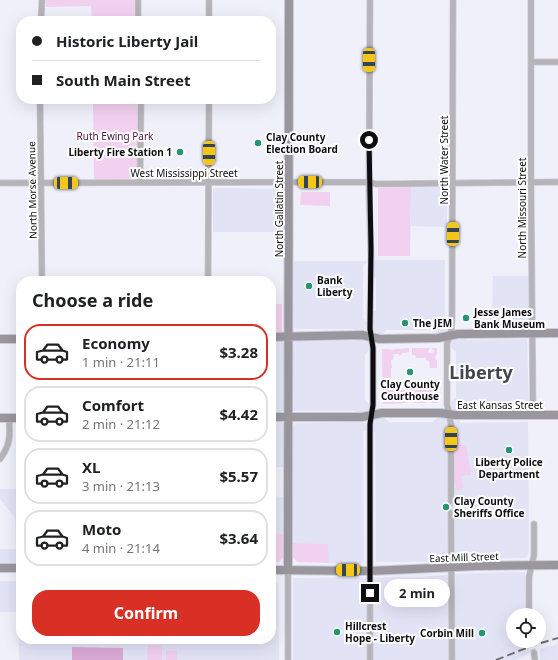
<!DOCTYPE html>
<meta charset="utf-8">
<style>
body{margin:0;font-family:"Noto Sans",sans-serif;background:#f2f2f2;color:#202124;height:100vh;display:flex;flex-direction:column;font-size:15px;white-space:nowrap}
*{box-sizing:border-box;margin:0}
p{font-size:13px;color:#757577}
.icon{flex:none;width:22px;height:22px;fill:none;stroke:currentColor;stroke-width:2;stroke-linecap:round;stroke-linejoin:round}
.map{position:relative;flex:1;overflow:hidden}
.sheet{position:absolute;left:16px;top:276px;width:260px;height:368px;display:flex;flex-direction:column;background:#fff;border-radius:16px;box-shadow:0 4px 16px #0002}
.sheet>*{flex:none}
.hud{position:absolute;left:16px;top:16px;width:260px;height:88px;border-radius:16px;box-shadow:0 4px 16px #0002;display:grid;align-content:center;height:88px;padding:0 16px;background:#fff}
.controls{position:absolute;left:506px;top:608px;display:grid;gap:8px}
.controls a{display:grid;place-items:center;width:40px;height:40px;border-radius:50%;background:#fff;box-shadow:0 4px 16px #0002;font-size:20px}
.end{position:absolute;width:18px;height:18px;margin:-9px;border:5px solid #0e0e12;background:#fff;box-shadow:0 0 0 2px #fff}
.from{border-radius:50%}
.bubble{position:absolute;height:28px;border-radius:14px;background:#fff;box-shadow:0 4px 16px #0002;font-size:13px;font-weight:700;line-height:28px;text-align:center}
.car{position:absolute;width:12px;height:24px;margin:-12px -6px;border-radius:5px;box-shadow:0 0 3px 1px #0007;background:linear-gradient(#f5c518 24%,#345 0 40%,#f5c518 0 76%,#345 0 86%,#f5c518 0)}
.hud b{display:flex;align-items:center;gap:14px;height:38px;font-size:15px}
.hud b+b{border-top:1px solid #e0e0e0}
.hud i{width:10px;height:10px;background:#202124}
ul{padding:0;list-style:none}
li{display:flex;align-items:center;gap:12px;height:56px;margin:0 8px 6px;padding:0 8px;border:2px solid #e0e0e0;border-radius:16px}
li div{flex:1}
li b{display:block;font-size:15px}
li em{font-style:normal;font-weight:700}
li.current{border-color:#d93025}
li>.icon{width:36px;height:36px;stroke-width:1.5}
h2{padding:0 16px;font-size:18px;line-height:48px}
.button{display:flex;gap:8px;margin-top:auto;padding:8px 16px}
.button a{flex:1;height:46px;border-radius:16px;background:#d93025;color:#fff;font-size:16px;font-weight:700;line-height:46px;text-align:center}
.map>svg:first-child{display:block}
</style>
<div class="map">
<svg width="558" height="660" viewBox="0 0 558 660">
<rect width="100%" height="100%" fill="#eff0fa"/>
<path fill="#e2e3f5" d="M411 187H440L447 189V227L411 226Z
M216 188 283 189 284 232H213V190Z
M376 260H445V319L448 322 447 332 436 335 431 330H386L381 336 375 334 373 326V311H376V277H374V262Z
M295 261H367V263L363 265V318L367 323 365 329 362 332H358L354 329H298L294 328V263Z
M493 276H529V323L527 327 492 328Z
M463 337 467 340 527 339 529 409 465 410 461 412 453 411 451 407V402L456 397V352L451 347V342L454 338Z
M358 338 368 340 370 344 369 350 365 355V400L370 405 368 412 357 414 355 411H294L293 346 294 343 299 341H355Z
M271 341H279L282 342 285 345 284 410 281 412H271Z
M439 416 447 418 453 423 457 419H460V423L528 422 529 551 527 556 524 558 462 559 436 562H376L375 433 373 431V420L376 417H383L389 422H433Z
M357 420 363 421 366 425V431L363 432 364 560 363 562 359 564 329 563 328 544 292 543 293 426 296 423 355 422Z
M271 422H282L285 427 284 467H271Z
M0 489H21V564L0 563V549H16L15 518 0 499Z
M271 496 285 497V534H271Z
M525 572 526 615H513V641H527L530 653 515 660H293V578L422 577 470 573Z
M0 581H21V639H271V582H275L278 584 279 660H123V648L72 647V660H19L18 612H0Z
M558 644V660H540V649Z"/>
<path fill="#f2d0ef" d="M46 0H134V21H92L91 6 46 7Z
M93 99H137V173L136 176 134 180H94Z
M411 187 410 256H378V188Z
M301 192H330V206L300 205Z
M271 304H282V332H271Z
M409 348V352L403 353 399 356V354H394L393 359 391 361 392 368H391V383L393 386H400V390H405L407 403 383 404 382 349H389L393 350 396 349Z
M412 348H430L428 352 432 354 434 351 432 348H437V354L435 357 437 361V368H430L429 361 426 360V358H416L415 355H412Z
M429 379 437 393V403H432L429 401 425 403H414L415 390H420L421 387 428 386 429 384Z
M455 435H459L460 445H466L471 475 461 476 463 489 456 490 454 477Z
M271 534H285C284 547 289 563 271 563Z
M292 543 328 544 329 563 297 562 292 556Z
M148 645H160L162 646V660H147Z
M177 650V660H166V651Z"/>
<path fill="#dbaad7" d="M72 647 123 648V660H72Z"/>
<g fill="none" stroke-linecap="round" stroke-linejoin="round">
<path stroke="#cdced7" stroke-width="5.5" stroke-dasharray="5.5 3" stroke-linecap="butt" d="M451 501V513
M530 641 534 653"/>
<g stroke="#cbccd5" stroke-width="7">
<path id="street" d="M138 0V21
M209 0V21
M370 0 369 190 371 258 370 329 373 348V405L370 424V660
M531 0V182L533 415
M41 21 42 0
M531 62H558
M40 99 42 281
M140 182 141 99
M0 183 369 182 376 184 558 182
M208 281 209 99
M0 459C11 444 10 435 9 418
M451 501V424L447 404V343L451 333 452 320 453 0
M451 513 452 660
M529 615V577L534 555V524
M534 653 535 660
M288 660V570"/>
</g>
<g stroke="#cbccd5" stroke-width="10">
<path id="secondary" d="M271 337 362 335 380 339 438 338 458 334 558 333
M0 339H21
M271 417H362L382 413H441L455 415H558
M0 418H21
M0 568H21
M271 570 370 571 476 566 558 565
M288 570 289 0"/>
</g>
<use href="#street" stroke="#b6b4b8" stroke-width="5.5"/>
<use href="#secondary" stroke="#99979d" stroke-width="8"/>
<path stroke="#6f6f76" stroke-width="2" stroke-dasharray="8 4" stroke-linecap="butt" d="M496 660 534 645 558 638"/>
</g>
<g fill="none" stroke-linecap="round" stroke-linejoin="round">
<path stroke="#0e0e12" stroke-width="5" d="M369 140 371 248 370 329 373 348V405L370 424V593"/>
</g>
<g fill="#289474" stroke="#fff" stroke-width="1.5">
<circle cx="258" cy="143" r="4"/>
<circle cx="180" cy="152" r="4"/>
<circle cx="309" cy="286" r="4"/>
<circle cx="466" cy="318" r="4"/>
<circle cx="405" cy="323" r="4"/>
<circle cx="410" cy="372" r="4"/>
<circle cx="509" cy="450" r="4"/>
<circle cx="446" cy="507" r="4"/>
<circle cx="337" cy="632" r="4"/>
<circle cx="482" cy="633" r="4"/>
</g>
<g text-anchor="middle" stroke-width="4" stroke-linejoin="round" paint-order="stroke">
<g font-size="10" fill="#491048" stroke="#fff">
<text x="115" y="140">Ruth Ewing Park</text>
</g>
<g font-size="10" font-weight="bold" fill="#0e0e12" stroke="#fff" text-anchor="start">
<text x="266" y="141">Clay County<tspan x="266" dy="12">Election Board</tspan></text>
<text x="172" y="156" text-anchor="end">Liberty Fire Station 1</text>
<text x="317" y="284">Bank<tspan x="317" dy="12">Liberty</tspan></text>
<text x="474" y="316">Jesse James<tspan x="474" dy="12">Bank Museum</tspan></text>
<text x="413" y="327">The JEM</text>
<text x="410" y="388" text-anchor="middle">Clay County<tspan x="410" dy="12">Courthouse</tspan></text>
<text x="509" y="466" text-anchor="middle">Liberty Police<tspan x="509" dy="12">Department</tspan></text>
<text x="454" y="505">Clay County<tspan x="454" dy="12">Sheriffs Office</tspan></text>
<text x="345" y="630">Hillcrest<tspan x="345" dy="12">Hope - Liberty</tspan></text>
<text x="474" y="637" text-anchor="end">Corbin Mill</text>
</g>
<g font-size="10" fill="#0e0e12" stroke="#fff">
<text transform="translate(444 160) rotate(-90)" y="4">North Water Street</text>
<text x="184" y="177">West Mississippi Street</text>
<text transform="translate(32 190) rotate(-91)" y="4">North Morse Avenue</text>
<text transform="translate(522 208) rotate(-90)" y="4">North Missouri Street</text>
<text transform="translate(279 209) rotate(-90)" y="4">North Gallatin Street</text>
<text x="500" y="409">East Kansas Street</text>
<text transform="translate(464 557) rotate(-2)" y="4">East Mill Street</text>
</g>
<g font-size="18" font-weight="bold" fill="#44454d" stroke="#fff">
<text x="481" y="379">Liberty</text>
</g>
</g>
</svg>
<div class="controls">
<a><svg class="icon" aria-label="locate" viewBox="0 0 24 24"><circle cx="12" cy="12" r="6"/><path d="M12 2v4M12 18v4M2 12h4M18 12h4"/></svg></a>
</div>
<i class="end from" style="left:369px;top:140px"></i>
<i class="end" style="left:370px;top:593px"></i>
<div class="bubble" style="left:384px;top:579px;width:66px">2 min</div>
<i class="car" style="left:369px;top:60px;rotate:180deg"></i>
<i class="car" style="left:209px;top:153px;rotate:180deg"></i>
<i class="car" style="left:310px;top:182px;rotate:270deg"></i>
<i class="car" style="left:66px;top:183px;rotate:90deg"></i>
<i class="car" style="left:453px;top:234px;rotate:1deg"></i>
<i class="car" style="left:451px;top:439px;rotate:0deg"></i>
<i class="car" style="left:348px;top:570px;rotate:270deg"></i>
<div class="hud">
<b><i class="from"></i>Historic Liberty Jail</b>
<b><i></i>South Main Street</b>
</div>
<section class="sheet">
<h2>Choose a ride</h2>
<ul>
<li class="current"><svg class="icon" aria-label="car" viewBox="0 0 24 24"><path d="M5 17H2v-5l4-1 3-4h7l3 4 3 1v5h-3M9 17h6M6 11h13"/><circle cx="7" cy="17" r="2"/><circle cx="17" cy="17" r="2"/></svg><div><b>Economy</b><p>1 min · 21:11</p></div><em>$3.28</em></li>
<li><svg class="icon" aria-label="car" viewBox="0 0 24 24"><path d="M5 17H2v-5l4-1 3-4h7l3 4 3 1v5h-3M9 17h6M6 11h13"/><circle cx="7" cy="17" r="2"/><circle cx="17" cy="17" r="2"/></svg><div><b>Comfort</b><p>2 min · 21:12</p></div><em>$4.42</em></li>
<li><svg class="icon" aria-label="car" viewBox="0 0 24 24"><path d="M5 17H2v-5l4-1 3-4h7l3 4 3 1v5h-3M9 17h6M6 11h13"/><circle cx="7" cy="17" r="2"/><circle cx="17" cy="17" r="2"/></svg><div><b>XL</b><p>3 min · 21:13</p></div><em>$5.57</em></li>
<li><svg class="icon" aria-label="car" viewBox="0 0 24 24"><path d="M5 17H2v-5l4-1 3-4h7l3 4 3 1v5h-3M9 17h6M6 11h13"/><circle cx="7" cy="17" r="2"/><circle cx="17" cy="17" r="2"/></svg><div><b>Moto</b><p>4 min · 21:14</p></div><em>$3.64</em></li>
</ul>
<div class="button"><a>Confirm</a></div>
</section>
</div>
